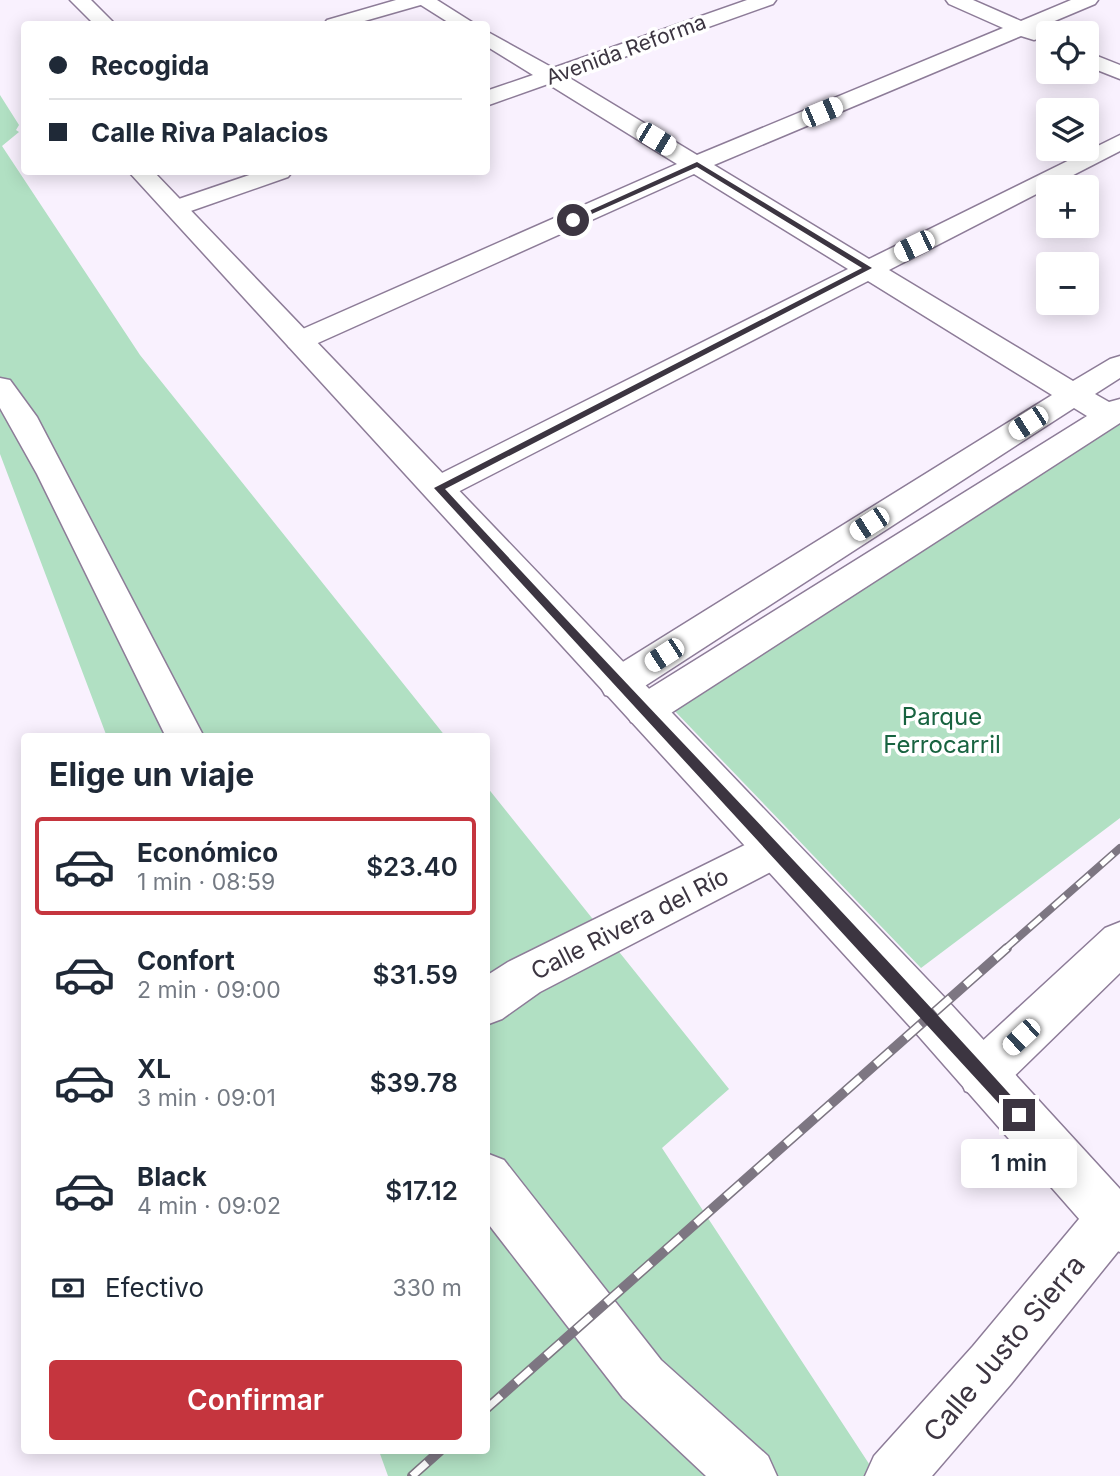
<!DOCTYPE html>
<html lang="es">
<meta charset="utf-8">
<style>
body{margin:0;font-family:Inter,sans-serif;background:#f6f6f7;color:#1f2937;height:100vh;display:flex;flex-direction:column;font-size:26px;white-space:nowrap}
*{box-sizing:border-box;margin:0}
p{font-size:23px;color:#747a83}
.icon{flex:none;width:38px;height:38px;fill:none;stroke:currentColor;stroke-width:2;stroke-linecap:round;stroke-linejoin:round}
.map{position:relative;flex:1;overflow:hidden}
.details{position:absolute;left:21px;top:733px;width:469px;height:721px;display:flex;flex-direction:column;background:#fff;border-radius:7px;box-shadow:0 4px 18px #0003}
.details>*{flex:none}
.guide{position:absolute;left:21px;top:21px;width:469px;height:154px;border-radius:7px;box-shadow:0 4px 18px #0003;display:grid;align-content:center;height:154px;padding:0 28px;background:#fff}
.fabs{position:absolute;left:1036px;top:21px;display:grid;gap:14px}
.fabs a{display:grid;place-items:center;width:63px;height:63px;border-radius:7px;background:#fff;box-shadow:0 4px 18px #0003;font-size:35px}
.end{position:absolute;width:32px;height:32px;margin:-16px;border:9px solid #3c3541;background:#fff;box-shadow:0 0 0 4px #fff}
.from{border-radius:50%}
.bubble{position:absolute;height:49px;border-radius:7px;background:#fff;box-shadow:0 4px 18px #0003;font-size:23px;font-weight:600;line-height:49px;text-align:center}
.car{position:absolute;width:21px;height:42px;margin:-21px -10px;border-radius:9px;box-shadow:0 0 5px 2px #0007;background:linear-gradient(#fff 24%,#345 0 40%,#fff 0 76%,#345 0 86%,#fff 0)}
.guide b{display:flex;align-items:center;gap:24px;height:66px;font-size:26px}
.guide b+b{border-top:2px solid #e0e1e3}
.guide i{width:18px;height:18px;background:#1f2937}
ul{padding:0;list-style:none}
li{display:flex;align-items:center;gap:21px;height:98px;margin:0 14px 10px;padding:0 14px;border:4px solid transparent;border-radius:7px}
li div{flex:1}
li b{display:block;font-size:26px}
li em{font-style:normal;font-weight:600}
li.current{border-color:#c5353e}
li>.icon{width:63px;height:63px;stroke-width:1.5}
h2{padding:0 28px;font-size:32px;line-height:84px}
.pay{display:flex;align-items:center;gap:18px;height:77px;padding:0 28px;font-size:26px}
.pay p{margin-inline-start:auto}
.cta{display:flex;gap:14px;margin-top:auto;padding:14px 28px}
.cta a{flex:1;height:80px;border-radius:7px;background:#c5353e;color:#fff;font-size:28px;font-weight:600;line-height:80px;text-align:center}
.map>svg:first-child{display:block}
</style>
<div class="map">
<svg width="1120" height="1476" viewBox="0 0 1120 1476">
<rect width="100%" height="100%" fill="#f9f1fe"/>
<path fill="#b1e0c3" d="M0 95 19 125 16 130 19 132 2 146 140 355 446 737H107L0 454Z
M1120 409V818L921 968 670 706Z
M487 787 729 1089 662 1148 877 1476H388L379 1451H486Z"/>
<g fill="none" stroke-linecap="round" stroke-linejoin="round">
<g stroke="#8d7c98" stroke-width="3">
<path id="street" d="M70 0H91L115 24H94Z
M413 0H437L475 24H451Z
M747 0H776L773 4 568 77 697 155 1003 28 949 4 946 0H973L1021 21 1071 0H1098L1095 4 1038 28 1044 34 1041 38 1034 40 1021 36 714 165 869 259 1120 135V151L889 270 1073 381 1110 359 1120 356V378L1095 394 1109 402 1120 399V423L657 722 644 727 631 722 625 711 631 700 1087 416 1074 408 631 695 618 699 605 695 599 684 605 673 1052 395 868 281 450 496 439 499 428 496 423 488 428 480 848 269 694 174 309 347 299 350 289 347 285 341 289 335 677 164 548 84 486 106V91L533 75 486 46V31L553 68Z
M1087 52 1120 65V79L1087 66Z
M258 172H292L288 177 185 213 176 215 167 213 164 208 167 203Z
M0 378 10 380 37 417 204 737H166L37 474 0 408Z
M775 830 790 836 796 849 790 862 540 992 502 1019 486 1025V976L508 962Z
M1120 922V973L999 1091 982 1098 965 1091 958 1074 965 1057 1105 928Z
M486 1153 504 1160 661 1360 768 1456 777 1476H706L623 1398 486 1221Z
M1112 1194 1120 1197V1249L1011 1384 932 1476H865L874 1456 973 1346 1094 1201Z"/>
</g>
<g stroke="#8d7c98" stroke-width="3">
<path id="secondary" d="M396 0H427L424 4 354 24H324L327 20Z
M129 172H154L947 1000 1120 1189V1252L1102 1245 915 1032Z"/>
</g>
<use href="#street" fill="#fff" fill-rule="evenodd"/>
<use href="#secondary" fill="#fff" fill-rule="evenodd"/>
<g stroke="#7d7682" stroke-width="8">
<path id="rail-far1" d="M1005 949 1120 848"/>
</g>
<g stroke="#7d7682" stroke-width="10">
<path id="rail" d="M486 1409 1007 948
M412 1476 440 1451"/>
</g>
<use href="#rail-far1" stroke="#fff" stroke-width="5" stroke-dasharray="16" stroke-linecap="butt"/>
<use href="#rail" stroke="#fff" stroke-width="7" stroke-dasharray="20" stroke-linecap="butt"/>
</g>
<path fill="#3c3541" d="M697 162 872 268 445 489C637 697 835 900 1024 1110L1026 1115 1019 1122 1014 1120 434 488 862 268 697 167 576 221 569 220Z"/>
<g text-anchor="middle" stroke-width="7" stroke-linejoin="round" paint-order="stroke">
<g font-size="21" fill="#3c3541" stroke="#fff">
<text transform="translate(626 50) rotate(-20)" y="7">Avenida Reforma</text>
</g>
<g font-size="24" fill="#186340" stroke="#fff">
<text x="942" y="725">Parque<tspan x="942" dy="28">Ferrocarril</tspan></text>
</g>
<g font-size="24" fill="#3c3541" stroke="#fff">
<text transform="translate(630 924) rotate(-27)" y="8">Calle Rivera del Río</text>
</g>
<g font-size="28" fill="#3c3541" stroke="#fff">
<text transform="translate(1004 1348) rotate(-50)" y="10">Calle Justo Sierra</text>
</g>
</g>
</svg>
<div class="fabs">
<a><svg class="icon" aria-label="locate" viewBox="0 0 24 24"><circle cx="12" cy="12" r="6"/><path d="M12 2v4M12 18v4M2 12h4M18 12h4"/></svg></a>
<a><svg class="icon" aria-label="layers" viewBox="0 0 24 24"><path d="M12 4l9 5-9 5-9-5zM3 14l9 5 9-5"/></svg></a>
<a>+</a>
<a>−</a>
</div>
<i class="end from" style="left:573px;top:220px"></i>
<i class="end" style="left:1019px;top:1115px"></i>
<div class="bubble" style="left:961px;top:1139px;width:116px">1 min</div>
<i class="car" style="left:822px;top:112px;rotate:67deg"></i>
<i class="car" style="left:656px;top:139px;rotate:121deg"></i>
<i class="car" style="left:914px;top:246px;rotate:244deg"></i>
<i class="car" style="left:1028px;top:423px;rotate:237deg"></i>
<i class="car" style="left:869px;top:524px;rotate:237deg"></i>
<i class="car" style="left:664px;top:655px;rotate:237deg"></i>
<i class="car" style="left:1021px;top:1037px;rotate:227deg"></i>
<div class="guide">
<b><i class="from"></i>Recogida</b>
<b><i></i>Calle Riva Palacios</b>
</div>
<section class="details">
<h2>Elige un viaje</h2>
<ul>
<li class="current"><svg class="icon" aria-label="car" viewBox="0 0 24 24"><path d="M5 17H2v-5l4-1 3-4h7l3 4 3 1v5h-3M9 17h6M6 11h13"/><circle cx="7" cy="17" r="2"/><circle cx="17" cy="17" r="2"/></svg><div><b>Económico</b><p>1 min · 08:59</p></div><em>$23.40</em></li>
<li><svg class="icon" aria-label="car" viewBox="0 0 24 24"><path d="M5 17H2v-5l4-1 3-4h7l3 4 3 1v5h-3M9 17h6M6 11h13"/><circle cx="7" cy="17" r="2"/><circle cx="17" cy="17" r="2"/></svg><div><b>Confort</b><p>2 min · 09:00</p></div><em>$31.59</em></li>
<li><svg class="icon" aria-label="car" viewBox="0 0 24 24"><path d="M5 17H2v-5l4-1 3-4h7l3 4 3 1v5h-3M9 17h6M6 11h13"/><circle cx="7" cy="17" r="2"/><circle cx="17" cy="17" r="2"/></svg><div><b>XL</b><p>3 min · 09:01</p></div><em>$39.78</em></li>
<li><svg class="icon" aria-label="car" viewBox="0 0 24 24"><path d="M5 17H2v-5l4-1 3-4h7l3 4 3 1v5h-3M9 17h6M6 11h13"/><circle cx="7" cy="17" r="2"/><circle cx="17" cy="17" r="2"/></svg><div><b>Black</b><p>4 min · 09:02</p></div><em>$17.12</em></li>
</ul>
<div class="pay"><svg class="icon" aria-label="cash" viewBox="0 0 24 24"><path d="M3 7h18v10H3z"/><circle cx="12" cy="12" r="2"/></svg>Efectivo<p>330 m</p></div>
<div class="cta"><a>Confirmar</a></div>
</section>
</div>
